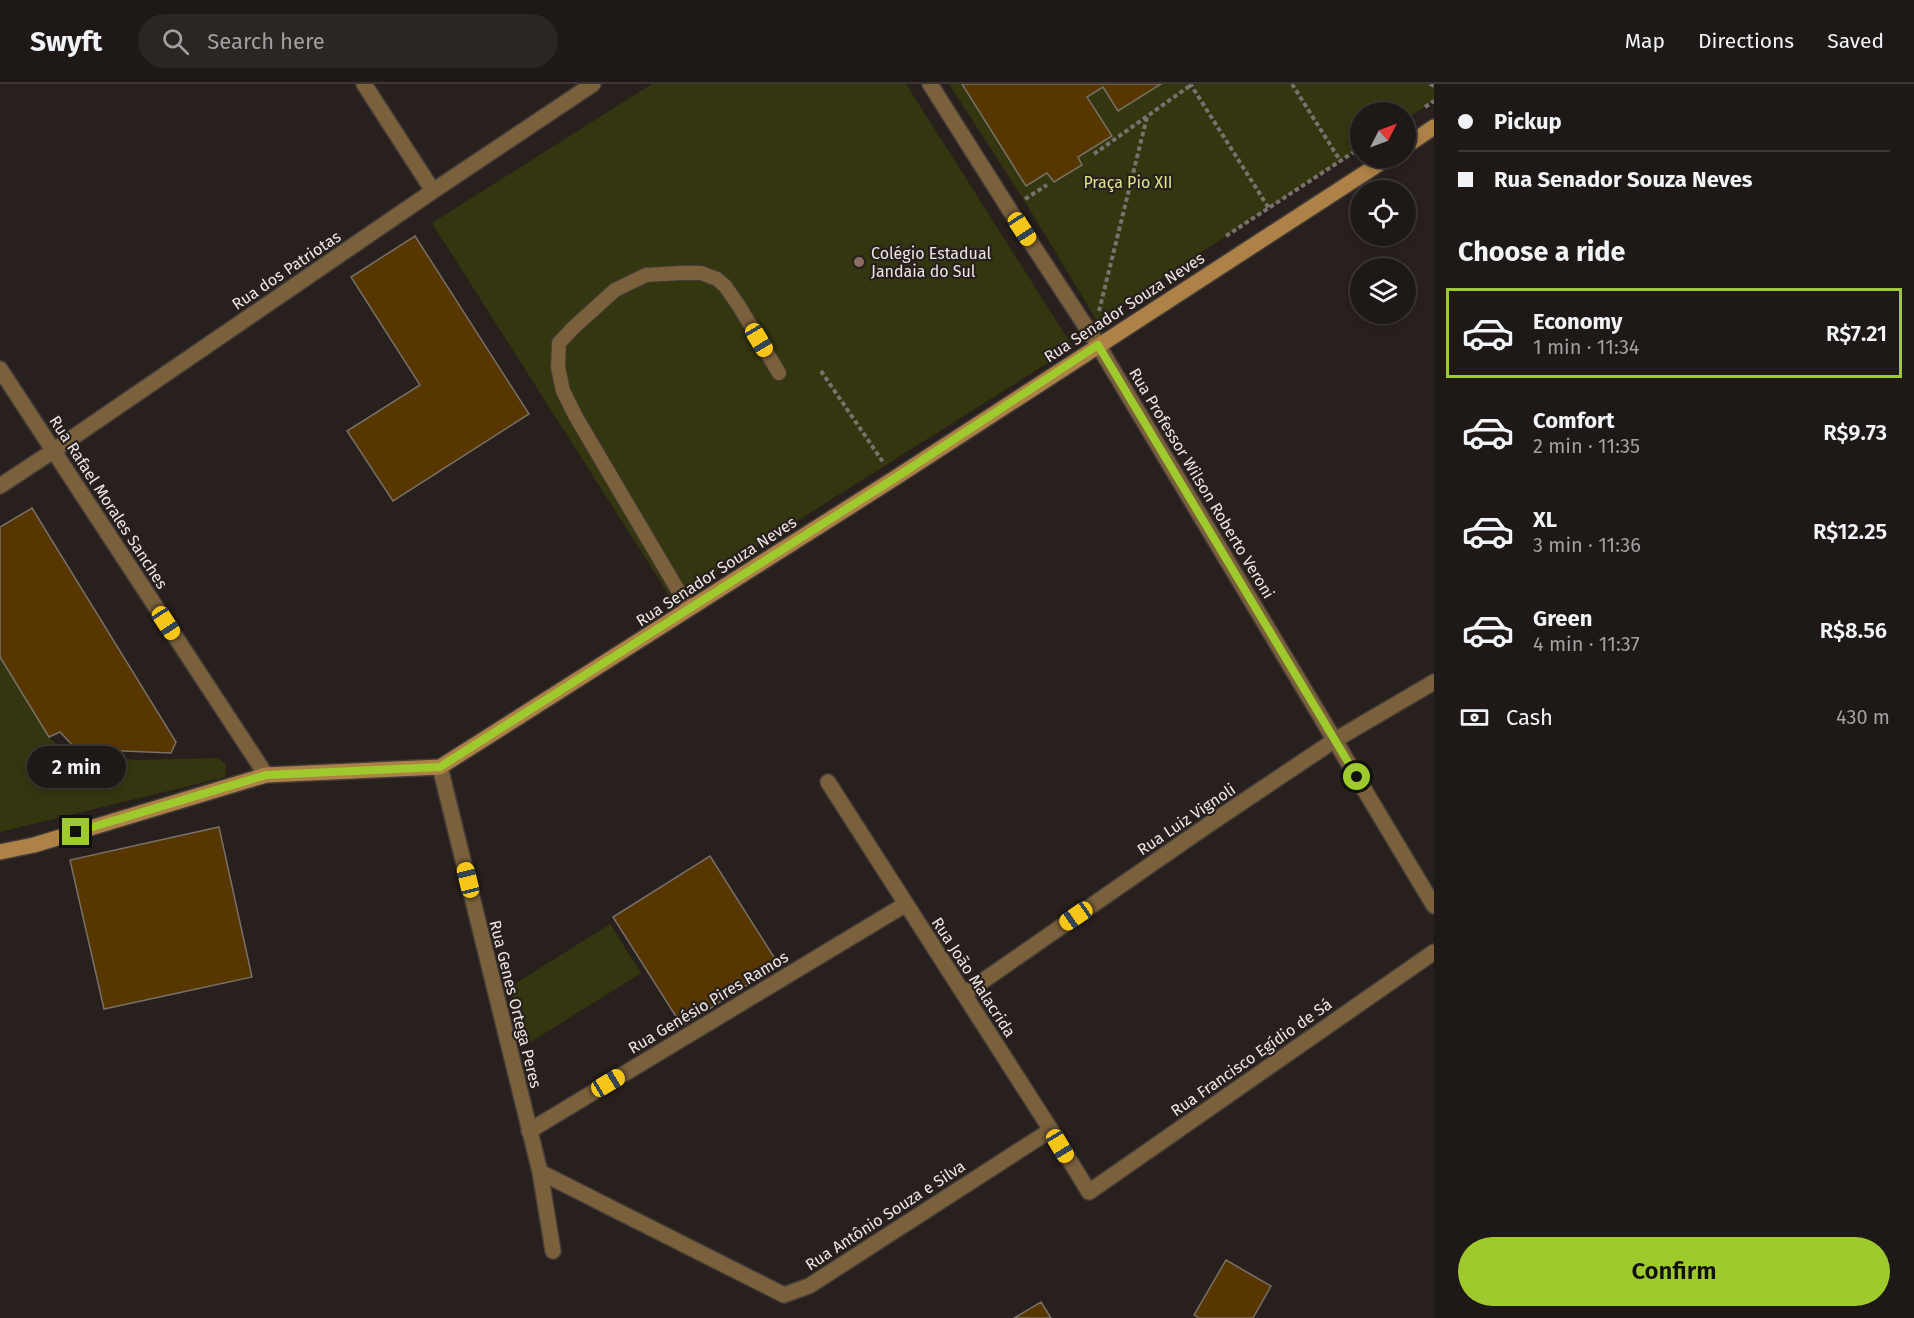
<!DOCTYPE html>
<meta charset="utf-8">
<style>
body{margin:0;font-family:"Fira Sans",sans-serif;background:#2b2523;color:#f1f3f6;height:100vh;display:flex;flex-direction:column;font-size:22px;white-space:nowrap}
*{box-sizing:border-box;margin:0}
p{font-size:20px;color:#a1a0a1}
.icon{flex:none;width:33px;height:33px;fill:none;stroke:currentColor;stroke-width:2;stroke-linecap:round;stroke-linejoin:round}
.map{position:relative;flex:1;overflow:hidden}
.drawer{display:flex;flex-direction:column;background:#1e1816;width:480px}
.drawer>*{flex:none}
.hud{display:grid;align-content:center;height:132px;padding:0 24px;background:#1e1816}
.needle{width:39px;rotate:48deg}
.fabs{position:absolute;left:1350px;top:18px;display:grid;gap:12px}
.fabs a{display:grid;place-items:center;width:66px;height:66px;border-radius:50%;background:#1e1816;box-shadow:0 3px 9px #0003,0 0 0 2px #3c3735;font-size:30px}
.end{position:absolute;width:27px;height:27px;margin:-14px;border:8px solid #9fca2d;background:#111;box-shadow:0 0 0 3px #111}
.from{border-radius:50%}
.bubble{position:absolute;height:42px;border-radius:21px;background:#1e1816;box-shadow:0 3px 9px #0003,0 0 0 2px #3c3735;font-size:20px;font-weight:600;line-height:42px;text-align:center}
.car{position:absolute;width:18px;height:36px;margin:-18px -9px;border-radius:8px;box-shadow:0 0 4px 2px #0007;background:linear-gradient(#f5c518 24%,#345 0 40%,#f5c518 0 76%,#345 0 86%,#f5c518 0)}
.hud b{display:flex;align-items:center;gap:21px;height:57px;font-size:22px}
.hud b+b{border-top:2px solid #3c3735}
.hud i{width:15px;height:15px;background:#f1f3f6}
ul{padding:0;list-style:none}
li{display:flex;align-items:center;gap:18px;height:90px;margin:0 12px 9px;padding:0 12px;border:3px solid transparent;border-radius:0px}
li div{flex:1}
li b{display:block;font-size:22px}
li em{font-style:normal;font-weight:600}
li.on{border-color:#9fca2d}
li>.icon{width:54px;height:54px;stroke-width:1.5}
h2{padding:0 24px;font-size:27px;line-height:72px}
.pay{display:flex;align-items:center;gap:15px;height:66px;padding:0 24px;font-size:22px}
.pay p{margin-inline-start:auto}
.cta{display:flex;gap:12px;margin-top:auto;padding:12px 24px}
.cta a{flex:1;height:69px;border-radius:36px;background:#9fca2d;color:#111;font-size:24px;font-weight:600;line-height:69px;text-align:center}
header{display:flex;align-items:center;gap:36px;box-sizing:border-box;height:84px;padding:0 30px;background:#1e1816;border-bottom:2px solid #3c3735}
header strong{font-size:28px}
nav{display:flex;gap:33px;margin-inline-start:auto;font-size:21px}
.search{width:420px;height:54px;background:#2b2523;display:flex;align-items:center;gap:15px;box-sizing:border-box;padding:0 21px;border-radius:33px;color:#a1a0a1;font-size:22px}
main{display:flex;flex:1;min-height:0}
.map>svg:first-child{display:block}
</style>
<header>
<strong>Swyft</strong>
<div class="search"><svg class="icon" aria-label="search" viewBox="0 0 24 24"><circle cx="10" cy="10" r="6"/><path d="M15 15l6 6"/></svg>Search here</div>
<nav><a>Map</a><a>Directions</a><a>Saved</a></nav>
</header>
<main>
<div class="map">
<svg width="1434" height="1234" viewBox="0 0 1434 1234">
<rect width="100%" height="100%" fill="#28201d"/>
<path fill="#33360e" d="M652 0H906L1073 263 672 516 432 139Z
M949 0H1434V17L1406 35V28H1360V64L1097 237 1024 116Z
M0 573 49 653 69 672 139 676 218 674 226 680 225 693 0 748Z
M610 840 641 889 526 961 510 903Z"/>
<path fill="#583600" stroke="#767068" stroke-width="1.5" d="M962 0H1161L1118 27 1103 3 1087 13 1112 52 1078 73 1082 81 1054 98 1047 89 1026 102Z
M415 152 529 330 393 417 347 347 420 301 351 193Z
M32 424 176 658 171 669 76 665 60 648 49 653 0 573V443Z
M219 743 252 893 104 925 70 776Z
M710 772 779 881 682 942 613 833Z
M1226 1176 1271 1202 1253 1234H1199L1194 1231Z
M1041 1218 1051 1234H1014Z"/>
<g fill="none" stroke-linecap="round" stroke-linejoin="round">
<g stroke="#433c39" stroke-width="16">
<path id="lane" d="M689 525 576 333 563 307 558 283 559 259 573 244 615 206 646 191 680 189H701L717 195 725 202 739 222 779 289"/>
</g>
<g stroke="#433c39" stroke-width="18">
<path id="street" d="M364 0 433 107
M930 0 1009 125 1098 261 1434 822
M0 285 266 691
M0 402 53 367 433 107 593 0
M440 683 540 1088 553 1167
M828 698 1051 1046 1089 1108 1434 868
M964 910 1208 741 1335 656 1434 598
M529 1047 906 820
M540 1088 784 1211 809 1202 1051 1046"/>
</g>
<g stroke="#433c39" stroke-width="18">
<path id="secondary" d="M1406 62 1434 43
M0 768 34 761 266 691 440 683 895 394 1388 74"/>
</g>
<path stroke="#78716e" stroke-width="4" stroke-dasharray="4.5 3" stroke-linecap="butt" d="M1193 0 1191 1 1270 126
M1292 0 1341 78
M1430 0 1434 2
M1425 23 1434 17
M1094 70 1191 1
M1025 115 1047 101
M1226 152 1360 64
M1099 227 1147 33
M821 287 883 378"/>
<use href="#lane" stroke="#7b603c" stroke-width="14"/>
<use href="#street" stroke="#7b603c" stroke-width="15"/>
<use href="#secondary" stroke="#ae8246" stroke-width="15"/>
</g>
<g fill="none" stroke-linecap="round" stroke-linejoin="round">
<path stroke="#9fca2d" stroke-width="8" d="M76 748 266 691 440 683 895 394 1098 261 1357 693"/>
</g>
<circle fill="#8d6e63" stroke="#28201d" stroke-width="2" cx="859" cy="178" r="6"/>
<g text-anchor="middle" stroke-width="4.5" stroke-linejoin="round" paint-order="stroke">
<g font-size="16" fill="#dde58f" stroke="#28201d">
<text x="1128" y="104">Praça Pio XII</text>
</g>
<g font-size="16" fill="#ece7e4" stroke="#28201d" text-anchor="start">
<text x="871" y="175">Colégio Estadual<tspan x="871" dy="18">Jandaia do Sul</tspan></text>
</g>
<g font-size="16" fill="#ece7e4" stroke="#28201d">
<text transform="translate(286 186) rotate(-34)" y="6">Rua dos Patriotas</text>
<text transform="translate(1124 223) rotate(-33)" y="6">Rua Senador Souza Neves</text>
<text transform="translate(1202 399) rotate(59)" y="6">Rua Professor Wilson Roberto Veroni</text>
<text transform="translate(109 418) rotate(57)" y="6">Rua Rafael Morales Sanches</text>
<text transform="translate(716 487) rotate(-33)" y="6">Rua Senador Souza Neves</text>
<text transform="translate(1186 735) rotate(-34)" y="6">Rua Luiz Vignoli</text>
<text transform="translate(974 893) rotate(57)" y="6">Rua João Malacrida</text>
<text transform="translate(708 918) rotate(-31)" y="6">Rua Genésio Pires Ramos</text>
<text transform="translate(516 920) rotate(76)" y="6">Rua Genes Ortega Peres</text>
<text transform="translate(1251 973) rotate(-35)" y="6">Rua Francisco Egídio de Sá</text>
<text transform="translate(885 1131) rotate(-33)" y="6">Rua Antônio Souza e Silva</text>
</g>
</g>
</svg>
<div class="fabs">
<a><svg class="needle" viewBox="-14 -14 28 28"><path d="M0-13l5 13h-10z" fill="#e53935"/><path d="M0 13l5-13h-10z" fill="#a1a0a1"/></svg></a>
<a><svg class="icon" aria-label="locate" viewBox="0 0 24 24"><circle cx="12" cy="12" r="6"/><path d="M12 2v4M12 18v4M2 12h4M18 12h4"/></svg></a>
<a><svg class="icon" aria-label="layers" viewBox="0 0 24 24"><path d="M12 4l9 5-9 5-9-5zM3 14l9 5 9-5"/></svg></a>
</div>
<i class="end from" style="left:1357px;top:693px"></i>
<i class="end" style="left:76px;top:748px"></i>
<div class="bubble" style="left:27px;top:662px;width:99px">2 min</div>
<i class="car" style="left:1022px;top:145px;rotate:147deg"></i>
<i class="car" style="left:759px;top:256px;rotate:149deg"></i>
<i class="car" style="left:166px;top:539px;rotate:147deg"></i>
<i class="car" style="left:468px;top:796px;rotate:346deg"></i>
<i class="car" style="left:1076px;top:832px;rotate:235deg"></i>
<i class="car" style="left:608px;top:999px;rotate:59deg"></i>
<i class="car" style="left:1060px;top:1062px;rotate:149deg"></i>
</div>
<section class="drawer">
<div class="hud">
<b><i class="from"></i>Pickup</b>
<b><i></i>Rua Senador Souza Neves</b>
</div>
<h2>Choose a ride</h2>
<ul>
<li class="on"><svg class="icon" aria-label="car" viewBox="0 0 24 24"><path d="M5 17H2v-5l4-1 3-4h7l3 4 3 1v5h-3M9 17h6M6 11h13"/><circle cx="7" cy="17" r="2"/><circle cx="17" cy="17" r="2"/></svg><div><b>Economy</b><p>1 min · 11:34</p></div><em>R$7.21</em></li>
<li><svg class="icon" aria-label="car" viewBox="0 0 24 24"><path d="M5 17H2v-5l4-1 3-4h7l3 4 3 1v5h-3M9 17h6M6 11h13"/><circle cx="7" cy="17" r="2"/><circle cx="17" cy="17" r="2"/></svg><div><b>Comfort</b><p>2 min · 11:35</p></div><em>R$9.73</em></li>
<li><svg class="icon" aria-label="car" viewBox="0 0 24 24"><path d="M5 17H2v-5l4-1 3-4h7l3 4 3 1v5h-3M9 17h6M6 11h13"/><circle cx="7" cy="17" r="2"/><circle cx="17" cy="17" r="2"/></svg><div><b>XL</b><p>3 min · 11:36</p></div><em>R$12.25</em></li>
<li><svg class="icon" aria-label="car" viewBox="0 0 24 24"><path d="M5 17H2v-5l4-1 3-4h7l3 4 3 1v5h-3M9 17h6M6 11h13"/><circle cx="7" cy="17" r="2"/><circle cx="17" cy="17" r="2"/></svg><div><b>Green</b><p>4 min · 11:37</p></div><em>R$8.56</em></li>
</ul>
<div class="pay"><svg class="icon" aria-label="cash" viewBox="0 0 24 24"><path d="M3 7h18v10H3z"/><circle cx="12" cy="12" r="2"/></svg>Cash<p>430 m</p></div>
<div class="cta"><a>Confirm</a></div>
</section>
</main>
